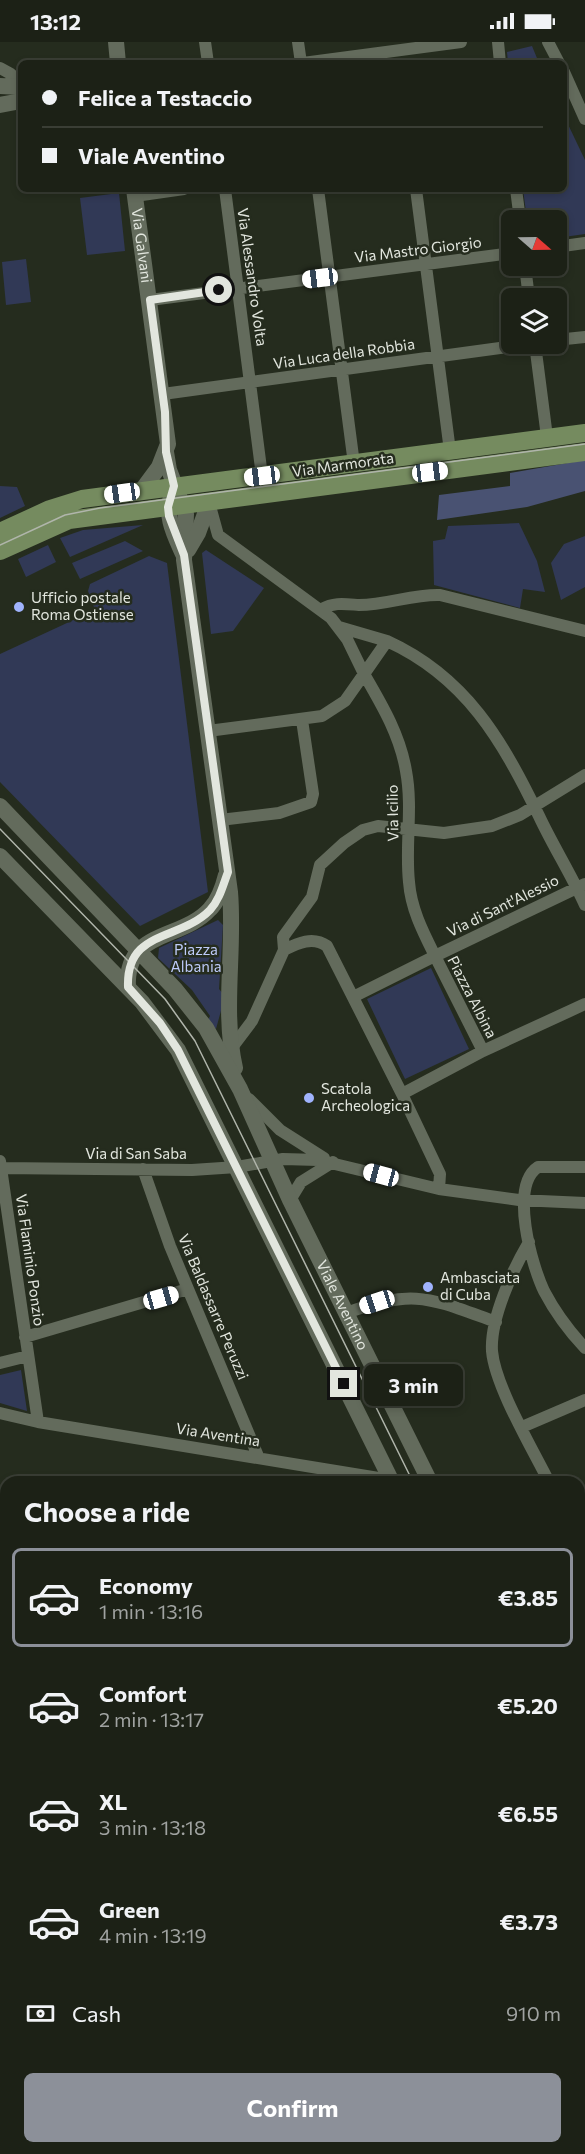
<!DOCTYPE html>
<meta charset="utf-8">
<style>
body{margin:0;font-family:Commissioner,sans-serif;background:#25291f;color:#f1f3f6;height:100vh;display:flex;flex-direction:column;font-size:22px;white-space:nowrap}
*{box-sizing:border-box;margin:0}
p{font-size:20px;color:#a0a3a1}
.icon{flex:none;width:33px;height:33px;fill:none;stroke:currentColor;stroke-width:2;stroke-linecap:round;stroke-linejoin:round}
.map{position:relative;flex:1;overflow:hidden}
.details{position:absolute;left:0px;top:1434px;width:585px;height:678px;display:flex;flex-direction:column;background:#1c2116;border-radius:18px 18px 0 0;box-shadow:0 3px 9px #0003,0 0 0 2px #3a3e35}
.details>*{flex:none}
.top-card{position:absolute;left:18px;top:18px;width:549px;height:132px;border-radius:9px;box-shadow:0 3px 9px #0003,0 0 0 2px #3a3e35;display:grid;align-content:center;height:132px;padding:0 24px;background:#1c2116}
.needle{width:39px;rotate:110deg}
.tools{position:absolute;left:501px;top:168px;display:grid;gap:12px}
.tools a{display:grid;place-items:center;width:66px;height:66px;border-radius:9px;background:#1c2116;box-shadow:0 3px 9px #0003,0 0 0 2px #3a3e35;font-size:30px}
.end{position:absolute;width:27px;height:27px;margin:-14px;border:8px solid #e2e6de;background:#111;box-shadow:0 0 0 3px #111}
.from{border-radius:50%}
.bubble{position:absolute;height:42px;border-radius:9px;background:#1c2116;box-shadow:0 3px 9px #0003,0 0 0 2px #3a3e35;font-size:20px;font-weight:700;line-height:42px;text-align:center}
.car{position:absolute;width:18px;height:36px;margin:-18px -9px;border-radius:8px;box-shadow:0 0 4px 2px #0007;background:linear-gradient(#fff 24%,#345 0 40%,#fff 0 76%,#345 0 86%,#fff 0)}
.top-card b{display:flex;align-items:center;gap:21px;height:57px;font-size:22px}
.top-card b+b{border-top:2px solid #3a3e35}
.top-card i{width:15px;height:15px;background:#f1f3f6}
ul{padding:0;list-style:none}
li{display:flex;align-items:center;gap:18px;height:99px;margin:0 12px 9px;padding:0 12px;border:3px solid transparent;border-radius:9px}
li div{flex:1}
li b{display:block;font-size:22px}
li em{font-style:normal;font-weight:700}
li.on{border-color:#8c9099}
li>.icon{width:54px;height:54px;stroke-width:1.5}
h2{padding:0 24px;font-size:27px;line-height:72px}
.pay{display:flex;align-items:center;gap:15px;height:66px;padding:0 24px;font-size:22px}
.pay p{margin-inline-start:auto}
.cta{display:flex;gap:12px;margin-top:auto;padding:12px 24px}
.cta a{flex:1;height:69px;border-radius:9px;background:#8c9099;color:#fff;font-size:24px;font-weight:700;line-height:69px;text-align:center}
.status{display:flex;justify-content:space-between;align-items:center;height:42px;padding:0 30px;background:#1c2116;direction:ltr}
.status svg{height:16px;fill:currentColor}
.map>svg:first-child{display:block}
</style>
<div class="status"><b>13:12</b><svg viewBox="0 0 49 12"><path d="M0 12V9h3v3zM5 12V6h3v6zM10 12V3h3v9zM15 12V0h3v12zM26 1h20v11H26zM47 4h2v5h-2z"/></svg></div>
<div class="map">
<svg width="585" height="2112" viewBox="0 0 585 2112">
<rect width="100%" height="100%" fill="#252c1e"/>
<path fill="#313956" d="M532 4 539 21H508L507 10Z
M564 74 585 118V192L557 196 556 178H527L523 147H564Z
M119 151 125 209 87 213 80 156Z
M26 217 31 260 6 263 2 220Z
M0 444 17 445 25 464 0 476Z
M519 481 537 519 545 550 523 547 520 566 434 543 433 499 445 497 448 484Z
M143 483 70 515 60 496 83 488Z
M585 494V545L561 558 551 521 564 502Z
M125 499 143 509 80 537 72 521Z
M48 503 56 520 26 535 18 517Z
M206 508 264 546 233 589 211 592 202 511Z
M149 514 167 521 208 850 140 884 0 740V612L95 568 88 549 90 542Z
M218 878 223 883 219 947 225 954 216 987 208 978 210 974 192 948 158 916 159 906Z
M431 926 469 1007 405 1037 367 957Z
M21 1328 27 1369 0 1361V1333Z
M0 1812H6V2015L0 2000Z
M585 1988V2112H365L362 2106H579V1992Z
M186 2106H302L291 2112H176Z"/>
<path fill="#495272" d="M585 418V449L527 465 437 478 439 453 510 444V431Z"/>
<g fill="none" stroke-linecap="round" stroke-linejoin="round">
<path stroke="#636b5c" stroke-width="12" d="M205 0 208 21
M298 0 301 21
M498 0 500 21
M548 0 559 21
M303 21 461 0
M0 26 11 32 12 44
M564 30 585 77
M225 147 262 434
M318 147 354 422
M416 147 450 409
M516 147 520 178
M135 154 184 147
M556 205 585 201
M525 224 529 256
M150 258 512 211
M556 298 585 295
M535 302 547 395
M163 352 529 302
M210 464 218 493 331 576 347 597 364 632 387 599 339 585
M322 567C334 560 345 562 359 563 387 563 413 552 440 553L585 589
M387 599C466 635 502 698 539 774 553 804 571 832 585 863
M208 689 322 674 345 659 364 632C382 663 400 693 406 729 413 766 405 803 409 840 411 867 423 890 435 914L585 842
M220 778 279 771 311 760 313 752 302 678
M284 908C298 901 313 894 327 904L402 1052 483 1009 435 914 353 955
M231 1007 252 979 284 908 283 895 312 855 320 823 344 801 363 788 378 784 444 791 492 784 520 773 585 733
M483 1009 585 962
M402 1052 440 1132 439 1147
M249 1057 280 1088 324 1116
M585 1125H538C509 1144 532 1224 544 1249 555 1270 569 1289 585 1306
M0 1126 192 1128 237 1125 283 1117 318 1118 439 1147 519 1158 585 1161
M143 1127 170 1204 258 1414
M290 1158 301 1140 333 1120
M529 1200C513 1227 490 1277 492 1309 495 1344 532 1406 549 1440
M346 1271C415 1246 429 1256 496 1280
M25 1295 188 1247
M0 1321 28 1314
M0 1371 38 1380 0 1119
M38 1380 403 1440
M522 1385 585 1358
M579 1503 585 1515
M0 1703 6 1708
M0 1738 6 1739
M0 1806H6
M579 1981 585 1976
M0 2020 6 2035
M17 2106 18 2112
M30 2106 33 2112
M308 2112 321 2106"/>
<g stroke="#636b5c" stroke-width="16">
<path d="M116 0 118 21"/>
<path d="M0 44 21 45"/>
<path d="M0 63 21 59"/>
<path id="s1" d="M134 147 168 402 159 425 142 448"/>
<path d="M166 410 169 428 186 472 184 518 230 850C235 909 222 968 235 1026"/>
<path d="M172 451C164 474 174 492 183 512"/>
<path d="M188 508 198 491 209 461"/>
<path id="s2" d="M0 764 175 947 206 986 240 1047 290 1158 430 1440"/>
<path d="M0 814 142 960 178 1008 392 1440"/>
<path d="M128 945C125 887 181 899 210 867 219 858 223 845 226 833"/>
<path d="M579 1635 585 1633"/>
<path d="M579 1656 585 1651"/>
<path d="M579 1744 585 1757"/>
<path d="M0 1754 6 1755"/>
<path d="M579 1814 585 1824"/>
<path d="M579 1877 585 1879"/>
<path d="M579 1930 585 1929"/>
<path d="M137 2106 163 2112 173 2106"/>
<path d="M41 2112 50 2106"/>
<path d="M105 2112 115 2106"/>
</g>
<path stroke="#758b5f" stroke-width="18" d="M0 490 50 467 82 457 585 391
M0 509 69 478 585 410"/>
<path stroke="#b0b5ab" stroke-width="1.5" d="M0 503 65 473 100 466 585 402
M0 787 165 957 195 999 413 1440
M579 1775 585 1787"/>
</g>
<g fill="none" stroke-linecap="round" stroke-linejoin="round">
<path stroke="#e2e6de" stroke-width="8" d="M219 248 150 258 165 370 166 410 174 444 168 465 169 474 184 513 228 830C223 843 220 857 210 868 180 899 126 887 128 945L160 981 178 1008 344 1342"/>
</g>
<g fill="#a0b3fd" stroke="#252c1e" stroke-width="2">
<circle cx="19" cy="565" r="6"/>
<circle cx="309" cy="1056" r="6"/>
<circle cx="428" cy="1245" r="6"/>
</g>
<g text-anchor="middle" stroke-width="5" stroke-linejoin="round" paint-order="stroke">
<g font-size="15" fill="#e2e6de" stroke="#252c1e">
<text dy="5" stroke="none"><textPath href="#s1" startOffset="57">Via Galvani</textPath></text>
<text transform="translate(418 208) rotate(-7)" y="5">Via Mastro Giorgio</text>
<text transform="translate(252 235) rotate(82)" y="5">Via Alessandro Volta</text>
<text transform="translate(344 312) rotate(-8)" y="5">Via Luca della Robbia</text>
<text transform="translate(343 423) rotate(-8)" y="5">Via Marmorata</text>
<text transform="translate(393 771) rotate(-91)" y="5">Via Icilio</text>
<text transform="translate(503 864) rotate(-26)" y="5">Via di Sant'Alessio</text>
<text transform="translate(472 955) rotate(63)" y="5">Piazza Albina</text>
<text x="136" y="1117">Via di San Saba</text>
<text transform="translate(30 1218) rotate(82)" y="5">Via Flaminio Ponzio</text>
<text dy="5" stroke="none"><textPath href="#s2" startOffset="612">Viale Aventino</textPath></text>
<text transform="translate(213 1265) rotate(67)" y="5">Via Baldassarre Peruzzi</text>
<text transform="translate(218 1393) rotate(9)" y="5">Via Aventina</text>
</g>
<g font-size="15" fill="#e2e6de" stroke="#252c1e" text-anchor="start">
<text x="31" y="561">Ufficio postale<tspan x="31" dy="17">Roma Ostiense</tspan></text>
<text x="321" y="1052">Scatola<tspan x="321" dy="17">Archeologica</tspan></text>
<text x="440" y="1241">Ambasciata<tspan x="440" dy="17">di Cuba</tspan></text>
</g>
<g font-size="15" fill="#becbfa" stroke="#252c1e">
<text x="196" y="913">Piazza<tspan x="196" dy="17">Albania</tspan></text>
</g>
</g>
</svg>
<div class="tools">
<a><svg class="needle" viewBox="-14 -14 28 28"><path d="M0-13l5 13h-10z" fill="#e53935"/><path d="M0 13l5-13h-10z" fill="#a0a3a1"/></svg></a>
<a><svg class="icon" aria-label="layers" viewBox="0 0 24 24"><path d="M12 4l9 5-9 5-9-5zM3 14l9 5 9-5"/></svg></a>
</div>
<i class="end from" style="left:219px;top:248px"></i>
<i class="end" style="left:344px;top:1342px"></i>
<div class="bubble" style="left:364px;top:1322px;width:99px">3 min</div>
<i class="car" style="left:320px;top:236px;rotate:263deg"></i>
<i class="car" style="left:430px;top:430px;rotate:83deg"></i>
<i class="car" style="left:262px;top:434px;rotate:263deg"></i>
<i class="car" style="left:122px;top:451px;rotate:262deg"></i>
<i class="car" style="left:381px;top:1133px;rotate:285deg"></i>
<i class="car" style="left:161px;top:1256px;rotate:74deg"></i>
<i class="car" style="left:377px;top:1260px;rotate:252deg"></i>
<div class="top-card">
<b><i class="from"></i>Felice a Testaccio</b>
<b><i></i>Viale Aventino</b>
</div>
<section class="details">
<h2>Choose a ride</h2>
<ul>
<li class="on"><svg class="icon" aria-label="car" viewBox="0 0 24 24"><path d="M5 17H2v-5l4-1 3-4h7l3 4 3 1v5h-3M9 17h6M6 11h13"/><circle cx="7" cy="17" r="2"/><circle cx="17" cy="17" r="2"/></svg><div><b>Economy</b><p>1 min · 13:16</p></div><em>€3.85</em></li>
<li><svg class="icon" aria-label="car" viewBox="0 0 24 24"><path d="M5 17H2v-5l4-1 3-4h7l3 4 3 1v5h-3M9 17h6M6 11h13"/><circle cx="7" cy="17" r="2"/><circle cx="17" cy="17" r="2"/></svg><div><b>Comfort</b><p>2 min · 13:17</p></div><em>€5.20</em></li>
<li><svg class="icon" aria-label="car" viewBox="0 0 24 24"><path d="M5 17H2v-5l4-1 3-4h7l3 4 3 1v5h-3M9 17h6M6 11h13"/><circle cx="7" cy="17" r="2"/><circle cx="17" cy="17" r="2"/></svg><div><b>XL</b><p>3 min · 13:18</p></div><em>€6.55</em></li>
<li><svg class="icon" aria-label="car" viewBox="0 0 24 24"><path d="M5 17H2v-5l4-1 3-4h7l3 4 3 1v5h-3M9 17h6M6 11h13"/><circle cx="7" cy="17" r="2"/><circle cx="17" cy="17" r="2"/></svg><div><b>Green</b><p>4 min · 13:19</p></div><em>€3.73</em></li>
</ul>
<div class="pay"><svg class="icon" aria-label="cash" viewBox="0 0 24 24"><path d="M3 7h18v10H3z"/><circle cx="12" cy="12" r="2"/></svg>Cash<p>910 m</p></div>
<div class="cta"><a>Confirm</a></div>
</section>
</div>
